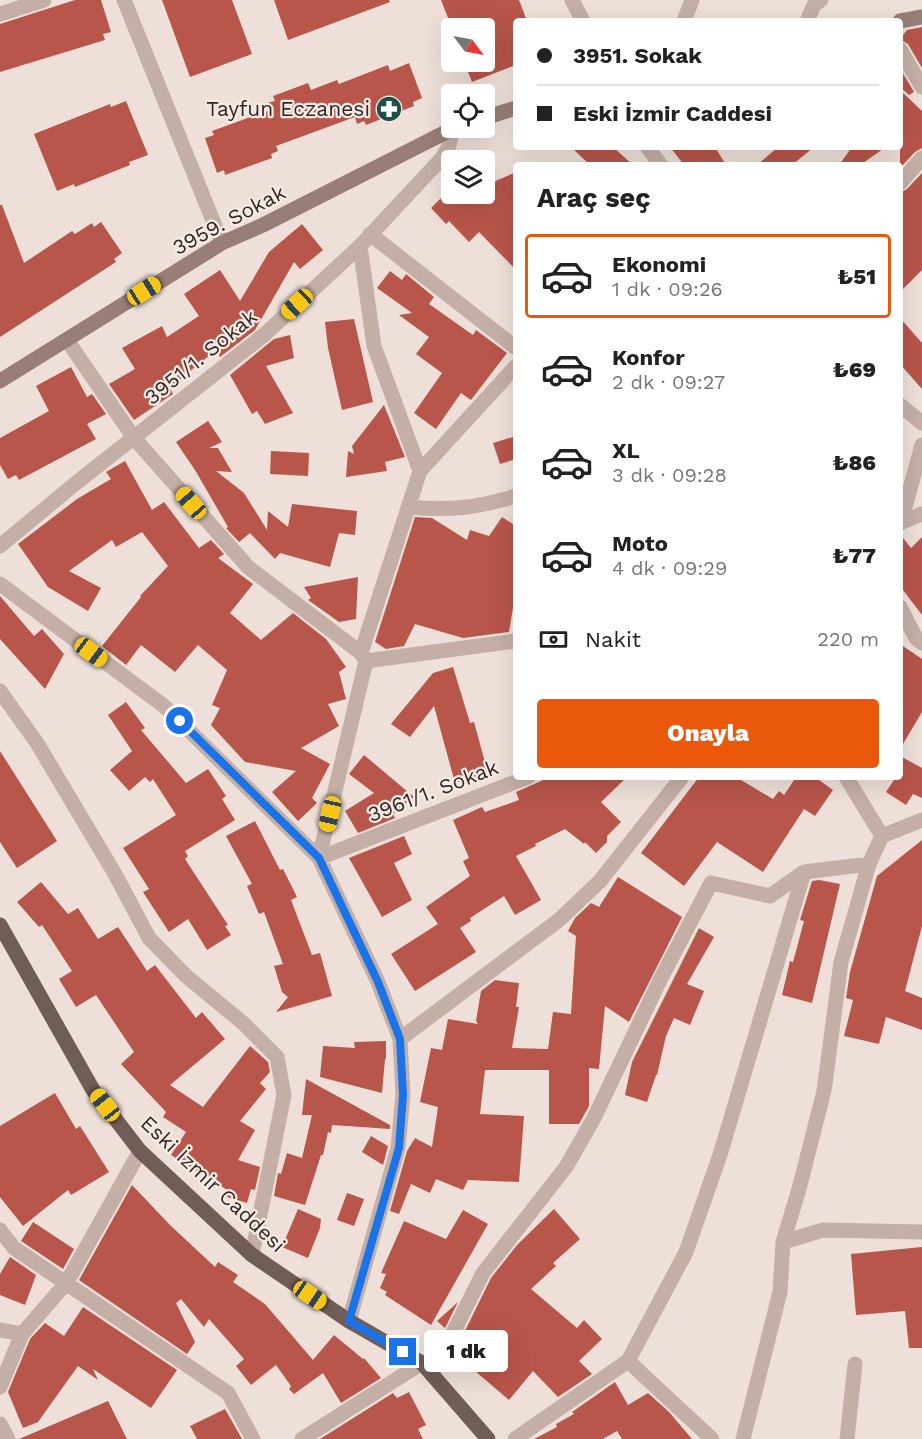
<!DOCTYPE html>
<html lang="tr">
<meta charset="utf-8">
<style>
body{margin:0;font-family:"Work Sans",sans-serif;background:#f6f6f6;color:#222;height:100vh;display:flex;flex-direction:column;font-size:22px;white-space:nowrap}
*{box-sizing:border-box;margin:0}
p{font-size:20px;color:#767676}
.icon{flex:none;width:33px;height:33px;fill:none;stroke:currentColor;stroke-width:2;stroke-linecap:round;stroke-linejoin:round}
.map{position:relative;flex:1;overflow:hidden}
.side{position:absolute;left:513px;top:162px;width:390px;height:618px;display:flex;flex-direction:column;background:#fff;border-radius:6px;box-shadow:0 6px 24px #0002}
.side>*{flex:none}
.hud{position:absolute;left:513px;top:18px;width:390px;height:132px;border-radius:6px;box-shadow:0 6px 24px #0002;display:grid;align-content:center;height:132px;padding:0 24px;background:#fff}
.needle{width:39px;rotate:122deg}
.fabs{position:absolute;left:441px;top:18px;display:grid;gap:12px}
.fabs a{display:grid;place-items:center;width:54px;height:54px;border-radius:6px;background:#fff;box-shadow:0 6px 24px #0002;font-size:30px}
.end{position:absolute;width:27px;height:27px;margin:-14px;border:8px solid #1a73e8;background:#fff;box-shadow:0 0 0 3px #fff}
.from{border-radius:50%}
.bubble{position:absolute;height:42px;border-radius:6px;background:#fff;box-shadow:0 6px 24px #0002;font-size:20px;font-weight:800;line-height:42px;text-align:center}
.car{position:absolute;width:18px;height:36px;margin:-18px -9px;border-radius:8px;box-shadow:0 0 4px 2px #0007;background:linear-gradient(#f5c518 24%,#345 0 40%,#f5c518 0 76%,#345 0 86%,#f5c518 0)}
.hud b{display:flex;align-items:center;gap:21px;height:57px;font-size:22px}
.hud b+b{border-top:2px solid #e0e0e0}
.hud i{width:15px;height:15px;background:#222}
ul{padding:0;list-style:none}
li{display:flex;align-items:center;gap:18px;height:84px;margin:0 12px 9px;padding:0 12px;border:3px solid transparent;border-radius:6px}
li div{flex:1}
li b{display:block;font-size:22px}
li em{font-style:normal;font-weight:800}
li.active{border-color:#ea580c}
li>.icon{width:54px;height:54px;stroke-width:1.5}
h2{padding:0 24px;font-size:27px;line-height:72px}
.pay{display:flex;align-items:center;gap:15px;height:66px;padding:0 24px;font-size:22px}
.pay p{margin-inline-start:auto}
.action{display:flex;gap:12px;margin-top:auto;padding:12px 24px}
.action a{flex:1;height:69px;border-radius:6px;background:#ea580c;color:#fff;font-size:24px;font-weight:800;line-height:69px;text-align:center}
.map>svg:first-child{display:block}
</style>
<div class="map">
<svg width="922" height="1439" viewBox="0 0 922 1439">
<rect width="100%" height="100%" fill="#eee0d8"/>
<path fill="#b8564b" d="M75 0H101L111 32 103 34 105 40 0 72V24Z
M162 0H232L252 54 190 77Z
M274 0H389L390 2 288 40Z
M441 0H519L527 21H516V65L472 82 464 62H484V28H452Z
M922 27V68L908 44 900 39 907 30Z
M409 63 422 98 413 102 414 106 366 125 364 121 357 124 355 117 276 146 278 151 271 154 272 158 225 175 224 170 217 173 205 138 214 135 212 131 270 110 267 103 275 101 273 96 308 83 311 90 337 80 339 84 388 65 390 71Z
M900 68 914 92 909 95 900 87Z
M900 90 922 111V148L915 152 900 168Z
M126 101 148 155 129 162 130 165 75 187 74 184 57 191 34 134 110 104 111 107Z
M571 147H613L633 165H590Z
M670 147H715L726 165H684Z
M778 147H814L792 165H757Z
M852 147H886L860 165H839Z
M516 172V270L479 232 469 242 449 221 446 224 431 208 448 191 452 190V194H484V186Z
M922 173V270L900 292V193L907 189Z
M0 205H2L24 263 72 231 75 234 92 223 94 227 101 222 122 253 114 259 116 262 0 337Z
M302 224 323 250 300 269 294 262 255 330 220 357 216 350 178 381 179 384 170 388 173 394 134 420 109 384 135 369 122 348 162 326 167 337 199 316 184 294 220 270 240 301 269 252Z
M390 271 402 280 406 274 434 297 429 304 473 335 476 330 507 353 471 400 461 393 436 429 414 413 442 373 416 354 429 337 399 315 412 313 377 288Z
M900 318 922 343V389L900 364Z
M354 319 373 402 342 410 328 348 325 322Z
M290 335 294 358 266 366 293 413 265 424 257 411 252 414 230 375 274 339Z
M71 367 87 397 92 394 106 414 87 424 96 439 19 480 16 475 8 479 0 465V438L49 411 36 386Z
M384 405 405 457 385 462 387 471 346 477 348 451 354 454 352 446Z
M208 421 222 442 209 448H218L232 472 216 471 244 493 267 530 268 511 288 527 292 504 357 511 355 535 339 533 330 567 280 553 275 559 250 533 239 542 226 528 228 527 195 470 176 442Z
M516 436V459L500 464 493 443Z
M271 451 309 453 308 476 270 474Z
M125 461 152 510 164 502 199 548 211 540 224 554 218 558 253 584 230 613 261 640 293 613 326 639 346 667 339 672 346 699 328 704 339 726 301 748 330 764 312 798 317 803 298 821 272 792 296 771 245 762 211 725 220 708 212 705 227 670 198 645 175 672 141 645 126 665 102 646 141 597 140 596 168 566 142 532 116 547 112 540 69 571 101 588 88 611 48 587 18 544 77 499 111 479 106 472Z
M415 517 432 518 467 540 470 530 489 536 502 517 516 526V589L509 632 463 638 415 624 404 646 386 649 375 642Z
M900 534 911 548 922 537V615L900 586Z
M358 577 356 619 339 622 308 600 311 598 304 587Z
M0 596 34 636 42 629 64 654 45 689 0 639Z
M900 644 922 659V712L900 749Z
M453 667 470 723 474 722 488 773 455 783 434 706 410 737 391 724 433 673Z
M126 702 145 728 141 730 186 783 208 769 226 796 222 799 235 820 185 851 188 856 185 859 228 925 225 926 231 935 207 950 188 919 169 932 143 892 149 889 123 848 176 815 153 779 150 782 145 777 129 791 110 770 132 751 108 715Z
M0 751 57 841 17 868 0 842Z
M364 755 414 797 393 814 395 818 358 833 345 811 374 793 349 774Z
M900 756 922 768V798L913 794 906 805 886 792 896 777H900Z
M550 777H627L601 802 621 822 607 836V842L596 853 585 842 584 844 565 829 535 844 536 846 516 856 541 900 515 915 504 896 470 918 471 921 460 928 476 952 415 991 391 954 438 924 426 907 470 876 463 861 469 858 453 820 482 807 485 812 519 800 516 792Z
M699 777H736L773 799 779 791 784 795 796 777H815L833 790 815 816 804 809 763 872 717 842 684 886 641 853Z
M255 821 280 870 283 869 297 897 291 900 312 955 320 953 332 996 276 1012 288 997 282 992 274 966 283 964 264 912 259 914 247 886 252 884 226 836Z
M404 836 412 854 394 863 412 900 382 917 349 858Z
M922 840V926L905 991 922 998V1030L886 1017 879 1044 844 1036 853 1000 846 998 850 972 877 876Z
M618 877 682 917 629 1022 605 1006 599 1069 589 1068V1106L579 1124H549V1070H485L480 1114 524 1116 519 1182 468 1180 463 1190 436 1179 430 1193 411 1184 399 1214 390 1211 407 1151 415 1138 432 1147 438 1107 420 1102 431 1048 442 1050 448 1019 478 1024 476 1021 481 991 495 980 519 983 516 1007H519L512 1048 548 1049 553 1012 571 1014 576 936 568 931 575 918 591 903 599 907Z
M819 880 840 884 812 1003 782 995 790 961 793 962 804 921 800 920 812 881Z
M41 882 68 914 78 908 98 939 118 927 147 971 155 965 196 1018 202 1012 225 1039 170 1085 203 1107 250 1046 268 1062 270 1072 260 1083 266 1089 240 1121 255 1130 238 1160 260 1167 255 1190 251 1189 247 1203 227 1197 229 1191 171 1155 186 1132 163 1117 166 1112 121 1064 134 1052 96 995 76 1007 59 979 72 971 42 925 39 927 17 902Z
M699 928 714 937 687 984 704 991 690 1025 674 1018 666 1036 657 1075H656L647 1102 625 1095 632 1062Z
M386 1041V1058L385 1059 382 1093 320 1077 323 1046 355 1048 354 1042Z
M306 1079 390 1125V1129L332 1125 331 1133 328 1132 323 1155H321L305 1205 274 1196 278 1173 281 1174 287 1153 302 1158 312 1115H302Z
M55 1093 76 1129 80 1126 109 1172 71 1195 68 1190 23 1226 0 1197V1126Z
M371 1136 388 1146 383 1165 362 1152Z
M132 1185 170 1225 215 1267 218 1262 238 1275 233 1282 265 1304 313 1360 334 1335 363 1359 364 1358 381 1378 341 1403 323 1373 294 1394 289 1389 291 1386 276 1365 251 1385 236 1366 244 1359 209 1319 204 1327 181 1299 176 1303 195 1342 187 1354 79 1280Z
M347 1193 364 1199 354 1226 337 1220Z
M298 1209 321 1219 320 1228 308 1258 282 1247Z
M554 1209 580 1239 553 1263 556 1266 531 1289 577 1328 584 1320 602 1339 579 1361 592 1374 558 1397 533 1371 509 1400 475 1371 484 1361 460 1341 491 1278 517 1245Z
M463 1210 488 1224 431 1325 385 1295 387 1292 380 1288 386 1274 381 1273 404 1221 446 1239Z
M33 1222 74 1249 63 1269 21 1241Z
M922 1247V1348H909L905 1311 856 1315 851 1254Z
M10 1257 36 1275 25 1305 0 1295V1274Z
M458 1302 445 1328 437 1321Z
M83 1307 177 1370 151 1408 93 1369 98 1380 78 1366 38 1422 23 1428 8 1392 30 1339 45 1323 64 1336Z
M615 1382 628 1405 648 1393 669 1412 692 1439H622L617 1431 603 1439H534L557 1427 556 1424 574 1414 572 1412Z
M409 1392 426 1425 418 1429 423 1439H320L393 1393 397 1398Z
M108 1401 127 1439H19Z
M225 1409 242 1439H197L190 1426Z"/>
<g fill="none" stroke-linecap="round" stroke-linejoin="round">
<path stroke="#c4afa6" stroke-width="15" d="M124 0 222 243
M572 0 583 21
M0 14 44 0
M684 21 692 0
M807 21 814 5 821 0
M900 49 922 87
M647 147 661 165
M900 183 922 158
M370 234 516 348
M360 246 374 346 420 471
M67 340 134 438 248 567 361 653
M900 405 922 423
M409 507C450 511 476 508 516 496
M901 522 922 445
M900 523 922 514
M0 546 76 483 264 335 360 246 442 158 448 148 454 128
M0 584 164 706 319 858 528 777
M900 607 916 638 922 643
M366 661 516 641
M0 691 37 743 115 874 149 938 186 976 243 1023 277 1057 284 1095 252 1255
M846 777 882 836
M400 1039 559 920 600 881 682 777
M0 1230 14 1248 228 1393 253 1439
M783 1242 823 1230 922 1232
M349 1321 398 1148 403 1095 400 1039 378 982 319 858 366 661 361 653 420 471 516 366
M0 1330 22 1334
M628 1361 712 1439
M432 1375 483 1273 566 1167 594 1118 660 980 711 883 770 896 804 872 869 864
M0 1387 22 1334 67 1282 140 1151
M0 1424 8 1439
M302 1439 422 1363
M515 1439 628 1361 686 1252 720 1155 804 872
M743 1439 780 1292 783 1242 799 1189 824 1091 841 962 869 864 882 836 922 820
M847 1439 855 1364"/>
<path stroke="#977f78" stroke-width="15" d="M900 21 922 17
M484 118 516 108
M0 381 222 243 263 225 454 128"/>
<path stroke="#715d58" stroke-width="15" d="M0 925 93 1090 140 1151 252 1255 349 1321 422 1363 488 1439"/>
</g>
<g fill="none" stroke-linecap="round" stroke-linejoin="round">
<path stroke="#1a73e8" stroke-width="8" d="M180 721 319 858 378 982 400 1039 403 1095 399 1148 349 1321 403 1352"/>
</g>
<defs>
<g id="pharmacy-disc" transform="scale(1.35)"><circle r="9.5" fill="#204e4a" stroke="#f6ebe4"/><path d="M-2-6h4v4h4v4h-4v4h-4v-4h-4v-4h4Z" fill="#fff"/></g>
</defs>
<g fill-rule="evenodd">
<use href="#pharmacy-disc" x="389" y="109"/>
</g>
<g text-anchor="middle" stroke-width="4.5" stroke-linejoin="round" paint-order="stroke">
<g font-size="21" fill="#312826" stroke="#f6ebe4" text-anchor="end">
<text x="370" y="116">Tayfun Eczanesi</text>
</g>
<g font-size="21" fill="#312826" stroke="#f6ebe4">
<text transform="translate(229 220) rotate(-28)" y="7">3959. Sokak</text>
<text transform="translate(201 357) rotate(-39)" y="7">3951/1. Sokak</text>
<text transform="translate(433 791) rotate(-21)" y="7">3961/1. Sokak</text>
<text transform="translate(213 1184) rotate(43)" y="7">Eski İzmir Caddesi</text>
</g>
</g>
</svg>
<div class="fabs">
<a><svg class="needle" viewBox="-14 -14 28 28"><path d="M0-13l5 13h-10z" fill="#e53935"/><path d="M0 13l5-13h-10z" fill="#767676"/></svg></a>
<a><svg class="icon" aria-label="locate" viewBox="0 0 24 24"><circle cx="12" cy="12" r="6"/><path d="M12 2v4M12 18v4M2 12h4M18 12h4"/></svg></a>
<a><svg class="icon" aria-label="layers" viewBox="0 0 24 24"><path d="M12 4l9 5-9 5-9-5zM3 14l9 5 9-5"/></svg></a>
</div>
<i class="end from" style="left:180px;top:721px"></i>
<i class="end" style="left:403px;top:1352px"></i>
<div class="bubble" style="left:424px;top:1330px;width:84px">1 dk</div>
<i class="car" style="left:144px;top:291px;rotate:58deg"></i>
<i class="car" style="left:297px;top:304px;rotate:227deg"></i>
<i class="car" style="left:191px;top:503px;rotate:319deg"></i>
<i class="car" style="left:91px;top:652px;rotate:127deg"></i>
<i class="car" style="left:330px;top:814px;rotate:193deg"></i>
<i class="car" style="left:105px;top:1105px;rotate:322deg"></i>
<i class="car" style="left:310px;top:1295px;rotate:124deg"></i>
<div class="hud">
<b><i class="from"></i>3951. Sokak</b>
<b><i></i>Eski İzmir Caddesi</b>
</div>
<section class="side">
<h2>Araç seç</h2>
<ul>
<li class="active"><svg class="icon" aria-label="car" viewBox="0 0 24 24"><path d="M5 17H2v-5l4-1 3-4h7l3 4 3 1v5h-3M9 17h6M6 11h13"/><circle cx="7" cy="17" r="2"/><circle cx="17" cy="17" r="2"/></svg><div><b>Ekonomi</b><p>1 dk · 09:26</p></div><em>₺51</em></li>
<li><svg class="icon" aria-label="car" viewBox="0 0 24 24"><path d="M5 17H2v-5l4-1 3-4h7l3 4 3 1v5h-3M9 17h6M6 11h13"/><circle cx="7" cy="17" r="2"/><circle cx="17" cy="17" r="2"/></svg><div><b>Konfor</b><p>2 dk · 09:27</p></div><em>₺69</em></li>
<li><svg class="icon" aria-label="car" viewBox="0 0 24 24"><path d="M5 17H2v-5l4-1 3-4h7l3 4 3 1v5h-3M9 17h6M6 11h13"/><circle cx="7" cy="17" r="2"/><circle cx="17" cy="17" r="2"/></svg><div><b>XL</b><p>3 dk · 09:28</p></div><em>₺86</em></li>
<li><svg class="icon" aria-label="car" viewBox="0 0 24 24"><path d="M5 17H2v-5l4-1 3-4h7l3 4 3 1v5h-3M9 17h6M6 11h13"/><circle cx="7" cy="17" r="2"/><circle cx="17" cy="17" r="2"/></svg><div><b>Moto</b><p>4 dk · 09:29</p></div><em>₺77</em></li>
</ul>
<div class="pay"><svg class="icon" aria-label="cash" viewBox="0 0 24 24"><path d="M3 7h18v10H3z"/><circle cx="12" cy="12" r="2"/></svg>Nakit<p>220 m</p></div>
<div class="action"><a>Onayla</a></div>
</section>
</div>
